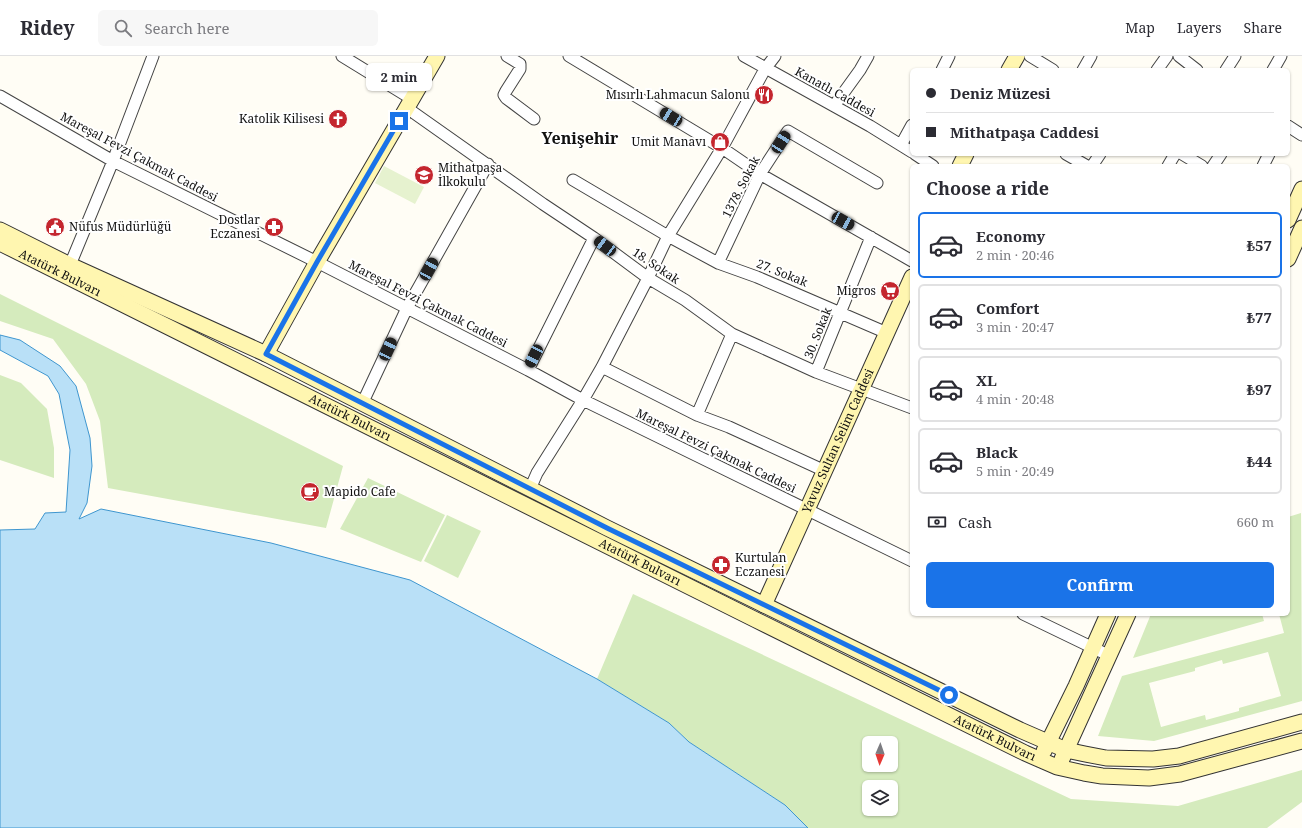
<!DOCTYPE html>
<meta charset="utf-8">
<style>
body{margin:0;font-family:"Noto Serif",serif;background:#f7f7f7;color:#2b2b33;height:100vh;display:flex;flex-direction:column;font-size:15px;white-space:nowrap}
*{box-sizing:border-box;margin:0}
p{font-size:13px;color:#7c7c81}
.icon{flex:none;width:22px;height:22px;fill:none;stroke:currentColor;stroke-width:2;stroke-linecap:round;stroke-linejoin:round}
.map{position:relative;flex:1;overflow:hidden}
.details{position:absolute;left:910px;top:108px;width:380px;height:452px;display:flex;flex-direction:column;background:#fff;border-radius:6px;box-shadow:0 1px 3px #0004}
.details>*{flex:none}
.banner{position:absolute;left:910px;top:12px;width:380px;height:88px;border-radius:6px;box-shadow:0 1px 3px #0004;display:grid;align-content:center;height:88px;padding:0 16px;background:#fff}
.needle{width:26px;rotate:182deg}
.buttons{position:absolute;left:862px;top:680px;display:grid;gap:8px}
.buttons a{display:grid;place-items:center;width:36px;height:36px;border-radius:6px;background:#fff;box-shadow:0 1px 3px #0004;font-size:20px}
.end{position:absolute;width:18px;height:18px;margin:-9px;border:5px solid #1a73e8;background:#fff;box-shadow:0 0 0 2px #fff}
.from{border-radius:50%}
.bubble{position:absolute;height:28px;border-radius:6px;background:#fff;box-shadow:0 1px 3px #0004;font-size:13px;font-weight:700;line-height:28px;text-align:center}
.car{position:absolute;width:12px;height:24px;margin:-12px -6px;border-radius:5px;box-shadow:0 0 3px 1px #0007;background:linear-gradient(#222 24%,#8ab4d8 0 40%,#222 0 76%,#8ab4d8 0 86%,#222 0)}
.banner b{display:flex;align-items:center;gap:14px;height:38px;font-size:15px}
.banner b+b{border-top:1px solid #e1e1e2}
.banner i{width:10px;height:10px;background:#2b2b33}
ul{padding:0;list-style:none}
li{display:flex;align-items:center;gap:12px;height:66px;margin:0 8px 6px;padding:0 8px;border:2px solid #e1e1e2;border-radius:6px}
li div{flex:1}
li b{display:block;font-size:15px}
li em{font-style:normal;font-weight:700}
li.selected{border-color:#1a73e8}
li>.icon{width:36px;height:36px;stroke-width:1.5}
h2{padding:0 16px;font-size:18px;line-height:48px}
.pay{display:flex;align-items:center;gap:10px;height:44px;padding:0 16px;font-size:15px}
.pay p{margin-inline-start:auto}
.primary-button{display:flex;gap:8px;margin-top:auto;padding:8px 16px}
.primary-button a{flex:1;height:46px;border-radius:6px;background:#1a73e8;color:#fff;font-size:16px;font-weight:700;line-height:46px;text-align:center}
header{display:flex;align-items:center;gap:24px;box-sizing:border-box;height:56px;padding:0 20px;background:#fff;border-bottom:1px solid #e1e1e2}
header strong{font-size:19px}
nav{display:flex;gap:22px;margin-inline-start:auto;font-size:14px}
.search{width:280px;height:36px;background:#f7f7f7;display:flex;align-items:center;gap:10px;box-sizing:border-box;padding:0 14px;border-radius:6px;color:#7c7c81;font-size:15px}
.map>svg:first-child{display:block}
</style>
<header>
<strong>Ridey</strong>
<div class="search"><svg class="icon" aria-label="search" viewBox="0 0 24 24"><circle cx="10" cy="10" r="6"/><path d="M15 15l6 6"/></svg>Search here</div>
<nav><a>Map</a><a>Layers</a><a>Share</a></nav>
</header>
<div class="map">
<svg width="1302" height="772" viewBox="0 0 1302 772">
<rect width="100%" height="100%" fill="#fffdf5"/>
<path fill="#d5ebbd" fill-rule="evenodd" d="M0 238 343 410 326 472 108 432 100 365 86 328 53 283 0 265Z
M0 319 21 327 47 353 54 392V422L0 404Z
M368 422 445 459 421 506 340 473Z
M1301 457 1302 645 1154 685 1098 680 1122 620 1284 577 1279 558H1288V461ZM1268 596 1281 640 1239 652V655L1206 664 1205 659 1161 671 1149 627 1195 615V612L1222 604 1223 608Z
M447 459 481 475 458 522 424 505Z
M633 538 1071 743 1178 750 1302 714V746L1267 772H808L785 749 689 686 669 667 597 623ZM869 687H891V709H869ZM869 731H891V753H869Z
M1151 558H1262L1264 565 1133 602Z"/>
<path fill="#e6f2cf" d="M384 110 424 131 415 148 375 127Z"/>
<path fill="#b9e0f7" stroke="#3f96cf" d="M0 279 20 284 60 310 76 330 90 382 92 410 87 447 79 463 101 453 271 487 410 524 597 623 669 667 689 686 785 749 808 772H0V474L35 473 45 457 66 456 70 394 59 338 48 320 0 294Z"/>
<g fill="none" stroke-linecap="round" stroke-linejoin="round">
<g stroke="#444" stroke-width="13">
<path id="street" d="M342 0 412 43
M507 0 520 8V13L506 35 504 39 506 42 534 63
M569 0 722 92 760 118 912 205
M744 0 870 70 912 96
M1030 0 1053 14
M1179 0 1197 14
M942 14 949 0
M1083 14 1091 0
M1157 14 1167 0
M1226 14 1235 0
M1273 14 1281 0
M0 40 113 105 317 206 528 314 583 344 912 505
M834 50 860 14 868 0
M407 52 543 148 594 182 648 222 685 244 732 278 816 316 912 352
M1288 70 1302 79
M901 89 912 69
M915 98 933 110
M1066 98 1087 110
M1182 98 1202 110
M1092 110 1100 98
M1168 110 1175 98
M1213 110 1221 98
M1263 110 1269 98
M573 124 668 180 718 207 757 221 887 277
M718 207 760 118 788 75 877 127
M70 209 113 105 153 0
M602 311 697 359 729 371 825 415
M528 314 594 182
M816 316 871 181
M362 348 407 252 488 108
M697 359 732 278
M530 433 537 417 583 344 602 311 648 222 668 180 722 92 765 13 775 0
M1023 558 1110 600"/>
</g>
<g stroke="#333" stroke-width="17">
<g id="secondary">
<path d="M1009 14 1017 0"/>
<path d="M960 110 966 98"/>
<path d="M1288 164 1302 133"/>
<path d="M0 174 70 209 266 298 607 472 1020 674 1066 694 1085 698 1106 702 1153 703 1179 700 1302 666"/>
<path id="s1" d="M0 187 756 564 1025 697 1057 711 1084 717 1102 720 1149 722 1180 718 1302 685"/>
<path d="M1288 203 1302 172"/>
<path d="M266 298 317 206 437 0"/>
<path id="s2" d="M764 549 912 221"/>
<path d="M1044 695 1076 630 1108 558"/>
<path d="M1062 703 1128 558"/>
</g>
</g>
<use href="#street" stroke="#fff" stroke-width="11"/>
<use href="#secondary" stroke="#fff6b0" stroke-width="15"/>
</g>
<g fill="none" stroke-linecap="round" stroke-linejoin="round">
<path stroke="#1a73e8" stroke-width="5" d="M399 65 317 206 266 298 607 472 949 639"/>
</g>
<defs>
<g id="restaurant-disc" transform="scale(1)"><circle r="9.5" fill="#c4262e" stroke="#fff"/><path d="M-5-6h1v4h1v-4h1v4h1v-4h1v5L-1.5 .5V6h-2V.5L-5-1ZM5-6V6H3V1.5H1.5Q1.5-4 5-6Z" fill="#fff"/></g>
<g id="church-disc" transform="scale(1)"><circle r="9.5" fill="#c4262e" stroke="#fff"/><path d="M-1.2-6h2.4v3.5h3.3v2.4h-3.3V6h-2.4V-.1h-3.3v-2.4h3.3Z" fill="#fff"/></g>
<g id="shop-disc" transform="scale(1)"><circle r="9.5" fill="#c4262e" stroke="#fff"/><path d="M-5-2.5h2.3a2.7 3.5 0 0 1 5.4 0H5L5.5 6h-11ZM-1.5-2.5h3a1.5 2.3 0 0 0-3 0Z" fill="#fff"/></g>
<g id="school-disc" transform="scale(1)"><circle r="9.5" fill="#c4262e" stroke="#fff"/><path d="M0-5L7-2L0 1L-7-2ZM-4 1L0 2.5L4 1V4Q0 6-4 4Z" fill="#fff"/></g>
<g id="civic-disc" transform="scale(1)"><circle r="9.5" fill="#c4262e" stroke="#fff"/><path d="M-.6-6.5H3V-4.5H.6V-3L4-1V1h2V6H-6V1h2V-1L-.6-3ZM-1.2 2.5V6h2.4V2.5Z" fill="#fff"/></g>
<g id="pharmacy-disc" transform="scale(1)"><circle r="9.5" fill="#c4262e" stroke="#fff"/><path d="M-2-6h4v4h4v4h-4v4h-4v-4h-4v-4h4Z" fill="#fff"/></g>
<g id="supermarket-disc" transform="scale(1)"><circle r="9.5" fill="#c4262e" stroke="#fff"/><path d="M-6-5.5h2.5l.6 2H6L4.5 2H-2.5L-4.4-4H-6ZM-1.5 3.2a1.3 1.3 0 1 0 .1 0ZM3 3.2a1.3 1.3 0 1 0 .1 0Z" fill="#fff"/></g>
<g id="cafe-disc" transform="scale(1)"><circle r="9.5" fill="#c4262e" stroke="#fff"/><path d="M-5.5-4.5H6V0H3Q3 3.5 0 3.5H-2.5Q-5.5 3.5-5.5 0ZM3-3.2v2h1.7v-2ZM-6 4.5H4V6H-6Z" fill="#fff"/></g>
</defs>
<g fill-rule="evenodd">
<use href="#restaurant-disc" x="764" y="39"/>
<use href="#church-disc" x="338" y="63"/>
<use href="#shop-disc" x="720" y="86"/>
<use href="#school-disc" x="424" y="119"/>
<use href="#civic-disc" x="55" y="171"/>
<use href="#pharmacy-disc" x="274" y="171"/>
<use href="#supermarket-disc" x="890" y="235"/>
<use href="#cafe-disc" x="310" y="436"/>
<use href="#pharmacy-disc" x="721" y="509"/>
</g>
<g text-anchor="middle" stroke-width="4" stroke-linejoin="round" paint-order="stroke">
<g font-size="12" fill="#111" stroke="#fff">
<text transform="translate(835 36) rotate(29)" y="4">Kanatlı Caddesi</text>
<text transform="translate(139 101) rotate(28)" y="4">Mareşal Fevzi Çakmak Caddesi</text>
<text transform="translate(741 131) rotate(-63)" y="4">1378. Sokak</text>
<text transform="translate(656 210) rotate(34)" y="4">18. Sokak</text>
<text dy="4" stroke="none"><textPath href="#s1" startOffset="67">Atatürk Bulvarı</textPath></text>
<text transform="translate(782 217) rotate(22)" y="4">27. Sokak</text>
<text transform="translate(428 248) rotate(27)" y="4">Mareşal Fevzi Çakmak Caddesi</text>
<text transform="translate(818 277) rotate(-68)" y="4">30. Sokak</text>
<text dy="4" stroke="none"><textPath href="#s1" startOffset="391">Atatürk Bulvarı</textPath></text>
<text dy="4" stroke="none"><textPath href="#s2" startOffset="180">Yavuz Sultan Selim Caddesi</textPath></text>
<text transform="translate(716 395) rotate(26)" y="4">Mareşal Fevzi Çakmak Caddesi</text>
<text dy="4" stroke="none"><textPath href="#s1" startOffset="715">Atatürk Bulvarı</textPath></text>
<text dy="4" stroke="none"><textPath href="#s1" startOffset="1111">Atatürk Bulvarı</textPath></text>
</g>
<g font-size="12" fill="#111" stroke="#fff" text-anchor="end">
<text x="750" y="43">Mısırlı Lahmacun Salonu</text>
<text x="324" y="67">Katolik Kilisesi</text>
<text x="706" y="90">Umit Manavı</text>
<text x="438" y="116" text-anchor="start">Mithatpaşa<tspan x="438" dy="14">İlkokulu</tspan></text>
<text x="260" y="168">Dostlar<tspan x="260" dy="14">Eczanesi</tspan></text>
<text x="69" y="175" text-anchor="start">Nüfus Müdürlüğü</text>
<text x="876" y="239">Migros</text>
<text x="324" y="440" text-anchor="start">Mapido Cafe</text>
<text x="735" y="506" text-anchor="start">Kurtulan<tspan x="735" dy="14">Eczanesi</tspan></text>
</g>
<g font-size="16" font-weight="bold" fill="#111" stroke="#fff">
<text x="580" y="88">Yenişehir</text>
</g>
</g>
</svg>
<div class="buttons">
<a><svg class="needle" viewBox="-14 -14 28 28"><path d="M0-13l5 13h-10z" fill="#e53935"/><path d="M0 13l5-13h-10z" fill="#7c7c81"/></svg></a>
<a><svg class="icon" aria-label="layers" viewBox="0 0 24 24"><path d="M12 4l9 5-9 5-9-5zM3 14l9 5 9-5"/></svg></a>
</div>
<i class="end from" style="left:949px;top:639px"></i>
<i class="end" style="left:399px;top:65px"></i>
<div class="bubble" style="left:366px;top:7px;width:66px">2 min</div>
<i class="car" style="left:671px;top:61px;rotate:301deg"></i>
<i class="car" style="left:781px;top:86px;rotate:33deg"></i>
<i class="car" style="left:843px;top:165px;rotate:119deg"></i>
<i class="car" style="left:605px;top:190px;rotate:307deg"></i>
<i class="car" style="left:429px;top:213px;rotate:29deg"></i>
<i class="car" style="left:388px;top:293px;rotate:25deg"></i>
<i class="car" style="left:534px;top:300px;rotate:207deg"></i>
<div class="banner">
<b><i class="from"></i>Deniz Müzesi</b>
<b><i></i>Mithatpaşa Caddesi</b>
</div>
<section class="details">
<h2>Choose a ride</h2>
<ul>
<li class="selected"><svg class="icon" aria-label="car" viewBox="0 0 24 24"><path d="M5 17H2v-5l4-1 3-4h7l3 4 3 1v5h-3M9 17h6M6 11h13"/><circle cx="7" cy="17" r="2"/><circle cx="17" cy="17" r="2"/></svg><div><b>Economy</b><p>2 min · 20:46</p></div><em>₺57</em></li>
<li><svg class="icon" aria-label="car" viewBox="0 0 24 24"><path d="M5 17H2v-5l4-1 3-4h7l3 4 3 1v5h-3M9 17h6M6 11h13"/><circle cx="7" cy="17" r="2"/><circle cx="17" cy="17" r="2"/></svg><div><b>Comfort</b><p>3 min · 20:47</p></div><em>₺77</em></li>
<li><svg class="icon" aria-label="car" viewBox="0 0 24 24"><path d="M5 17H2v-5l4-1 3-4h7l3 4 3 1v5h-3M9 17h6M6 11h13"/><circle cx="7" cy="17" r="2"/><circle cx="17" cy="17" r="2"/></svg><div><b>XL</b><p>4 min · 20:48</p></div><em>₺97</em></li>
<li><svg class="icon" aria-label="car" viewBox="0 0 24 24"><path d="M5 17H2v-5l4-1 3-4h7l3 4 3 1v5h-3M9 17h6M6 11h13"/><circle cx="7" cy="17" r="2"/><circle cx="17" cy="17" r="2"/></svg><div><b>Black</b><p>5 min · 20:49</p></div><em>₺44</em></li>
</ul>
<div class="pay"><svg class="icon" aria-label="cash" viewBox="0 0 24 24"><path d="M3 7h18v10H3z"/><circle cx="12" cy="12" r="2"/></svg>Cash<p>660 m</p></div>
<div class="primary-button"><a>Confirm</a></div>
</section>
</div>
